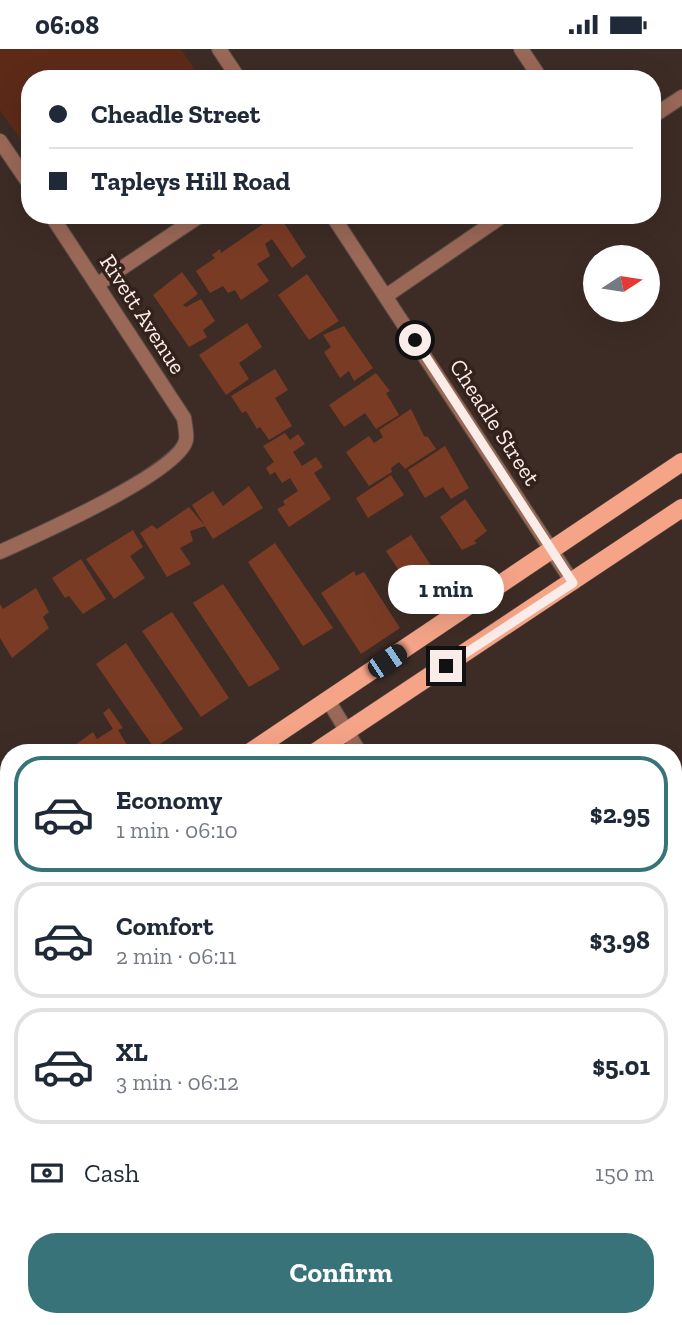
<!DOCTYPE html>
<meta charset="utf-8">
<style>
body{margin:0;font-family:"Zilla Slab",serif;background:#f6f6f7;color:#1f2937;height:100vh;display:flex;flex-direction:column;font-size:26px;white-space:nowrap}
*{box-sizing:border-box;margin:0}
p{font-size:23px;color:#747a83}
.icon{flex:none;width:38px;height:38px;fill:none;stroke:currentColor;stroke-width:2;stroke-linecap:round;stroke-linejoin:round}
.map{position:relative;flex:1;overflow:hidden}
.panel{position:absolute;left:0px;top:695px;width:682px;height:583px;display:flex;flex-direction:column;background:#fff;border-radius:28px 28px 0 0;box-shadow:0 7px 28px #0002}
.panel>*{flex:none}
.banner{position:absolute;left:21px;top:21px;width:640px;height:154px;border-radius:28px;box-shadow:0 7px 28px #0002;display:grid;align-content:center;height:154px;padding:0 28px;background:#fff}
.needle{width:46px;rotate:78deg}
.fabs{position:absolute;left:583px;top:196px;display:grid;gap:14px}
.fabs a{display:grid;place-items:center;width:77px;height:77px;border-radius:50%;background:#fff;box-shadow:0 7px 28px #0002;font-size:35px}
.end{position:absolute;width:32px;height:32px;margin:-16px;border:9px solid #faede9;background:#111;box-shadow:0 0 0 4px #111}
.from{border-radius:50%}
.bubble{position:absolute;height:49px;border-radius:24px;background:#fff;box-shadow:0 7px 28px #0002;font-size:23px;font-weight:700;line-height:49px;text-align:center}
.car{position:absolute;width:21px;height:42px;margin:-21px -10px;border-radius:9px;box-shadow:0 0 5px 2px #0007;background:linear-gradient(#222 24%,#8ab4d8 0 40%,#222 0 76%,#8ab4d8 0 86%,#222 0)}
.banner b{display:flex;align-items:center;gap:24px;height:66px;font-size:26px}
.banner b+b{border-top:2px solid #e0e1e3}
.banner i{width:18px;height:18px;background:#1f2937}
ul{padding:12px 0 0;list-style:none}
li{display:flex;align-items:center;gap:21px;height:116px;margin:0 14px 10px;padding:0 14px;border:4px solid #e0e1e3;border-radius:28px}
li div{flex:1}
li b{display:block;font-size:26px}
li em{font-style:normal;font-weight:700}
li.active{border-color:#377378}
li>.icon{width:63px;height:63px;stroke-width:1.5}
.pay{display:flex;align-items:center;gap:18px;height:77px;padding:0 28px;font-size:26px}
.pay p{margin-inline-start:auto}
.button{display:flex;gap:14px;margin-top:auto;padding:14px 28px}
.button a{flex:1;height:80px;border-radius:28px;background:#377378;color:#fff;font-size:28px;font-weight:700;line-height:80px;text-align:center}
.status{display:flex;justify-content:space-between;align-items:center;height:49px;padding:0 35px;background:#fff;direction:ltr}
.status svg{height:19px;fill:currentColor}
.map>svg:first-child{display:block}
</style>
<div class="status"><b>06:08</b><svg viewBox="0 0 49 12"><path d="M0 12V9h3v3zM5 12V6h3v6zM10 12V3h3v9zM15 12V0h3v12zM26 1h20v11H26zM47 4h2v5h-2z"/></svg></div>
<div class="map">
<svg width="682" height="1276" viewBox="0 0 682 1276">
<rect width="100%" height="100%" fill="#3d2c25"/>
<path fill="#5d2a18" d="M0 0H181L201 30H30V104L0 61Z"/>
<path fill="#7a3b24" d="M276 166H279L306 208 292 219 272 190 265 195 270 207 257 215 269 232 241 251 235 241 228 244 223 237 210 244 196 222 215 209 212 206 220 200 221 204Z
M182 223 198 245 183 256 186 258 201 250 215 272 203 281 207 288 189 298 153 246Z
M307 225 339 272 309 291 278 246Z
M247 274 262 298 239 314 249 330 226 346 199 306Z
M344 277 373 319 354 332 349 322 340 329 324 303 331 298 323 286Z
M275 320 288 341 275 349 292 377 269 391 260 378 257 380 246 362 242 364 231 347Z
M376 324 390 342 386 344 399 366 376 380 365 364 344 378 329 356Z
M411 360 424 387 428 388 436 400 405 420 399 413 391 419 392 423 369 437 346 403 369 387 374 394 383 388 379 381Z
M285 384 290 391 298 385 305 395 293 403 302 417 316 408 323 418 314 424 331 450 289 478 277 460 285 456 283 452 298 442 290 429 282 434 275 423 270 426 266 419 274 413 263 397Z
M445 397 469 439 451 450 443 438 425 449 408 421Z
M391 426 404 446 368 469 356 449Z
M249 437 263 459 213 490 192 456 213 442 223 457Z
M465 450 487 482 474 492 477 494 462 501 440 468Z
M189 458 205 477 190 482 193 492 180 499 191 515 167 528 140 484 152 476 157 480Z
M133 481 143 498 130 507 145 529 114 550 86 510Z
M411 486 432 518 425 524 427 528 409 537 386 502Z
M275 494 333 579 303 597 248 513Z
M81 510 106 550 83 565 69 547 65 549 52 529Z
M354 522 356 527 364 523 400 579 361 605 321 544Z
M223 535 280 620 249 638 193 554Z
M36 539 49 563 43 568 49 579 12 609 0 589V555L3 560Z
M172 563 229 649 201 668 142 582Z
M126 594 183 680 154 699 96 615Z
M109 659 123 679 118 681 132 704H76L72 698 93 683 97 690 113 680 103 664Z
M326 1269H369L354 1276H329Z
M534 1269H587L573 1276H538Z"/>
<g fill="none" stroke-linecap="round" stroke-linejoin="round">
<g stroke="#5b4b44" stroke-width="16">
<path id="street" d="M219 0 239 30
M521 0 541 30
M653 67 682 48
M0 92 30 136
M332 166 573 534
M98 235 201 166
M386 247 504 166
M0 503C33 488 180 423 186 391 187 385 185 376 184 369L51 166
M328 651 360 704
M674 789 682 784
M650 1269 653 1276
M15 1276 28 1269
M439 1276 453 1269"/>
</g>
<g stroke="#5b4b44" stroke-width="19">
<path id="primary" d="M249 704 682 413
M314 704 682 459
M0 869 9 863
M0 915 9 909"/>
</g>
<path stroke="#83736d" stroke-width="3.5" stroke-dasharray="7 3.5" stroke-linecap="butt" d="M0 725 9 739"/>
<use href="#street" stroke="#9a6857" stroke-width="14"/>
<use href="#primary" stroke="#f6a488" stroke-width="18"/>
</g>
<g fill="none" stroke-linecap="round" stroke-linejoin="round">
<path stroke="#faede9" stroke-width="9" d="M415 291 573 534 446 617"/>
</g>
<g text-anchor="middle" stroke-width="7" stroke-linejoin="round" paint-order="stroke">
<g font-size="23" fill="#faede9" stroke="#33221c">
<text transform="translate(143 265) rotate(57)" y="8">Rivett Avenue</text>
<text transform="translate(495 373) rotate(57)" y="8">Cheadle Street</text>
</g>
</g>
</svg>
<div class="fabs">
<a><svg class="needle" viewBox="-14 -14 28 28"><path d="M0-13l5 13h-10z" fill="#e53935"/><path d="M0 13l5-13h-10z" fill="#747a83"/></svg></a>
</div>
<i class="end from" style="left:415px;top:291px"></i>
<i class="end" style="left:446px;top:617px"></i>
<div class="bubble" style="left:388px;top:516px;width:116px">1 min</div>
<i class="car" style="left:387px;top:612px;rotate:56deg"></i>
<div class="banner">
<b><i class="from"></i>Cheadle Street</b>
<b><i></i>Tapleys Hill Road</b>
</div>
<section class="panel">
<ul>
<li class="active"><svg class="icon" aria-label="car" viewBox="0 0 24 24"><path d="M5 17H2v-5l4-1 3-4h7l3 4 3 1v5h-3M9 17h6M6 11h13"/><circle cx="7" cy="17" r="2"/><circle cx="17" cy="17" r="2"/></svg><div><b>Economy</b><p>1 min · 06:10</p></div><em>$2.95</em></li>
<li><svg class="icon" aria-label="car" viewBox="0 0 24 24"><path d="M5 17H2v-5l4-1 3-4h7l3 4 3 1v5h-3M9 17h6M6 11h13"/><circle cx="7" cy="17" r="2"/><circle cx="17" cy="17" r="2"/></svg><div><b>Comfort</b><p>2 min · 06:11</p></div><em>$3.98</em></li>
<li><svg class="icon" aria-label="car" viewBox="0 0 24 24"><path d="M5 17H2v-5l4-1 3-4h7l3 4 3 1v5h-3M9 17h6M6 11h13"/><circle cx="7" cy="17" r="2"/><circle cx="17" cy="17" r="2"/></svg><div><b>XL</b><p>3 min · 06:12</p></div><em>$5.01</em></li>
</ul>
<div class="pay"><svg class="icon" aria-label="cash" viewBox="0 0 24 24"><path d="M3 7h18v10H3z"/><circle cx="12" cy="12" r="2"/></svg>Cash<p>150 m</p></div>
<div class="button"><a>Confirm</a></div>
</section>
</div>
